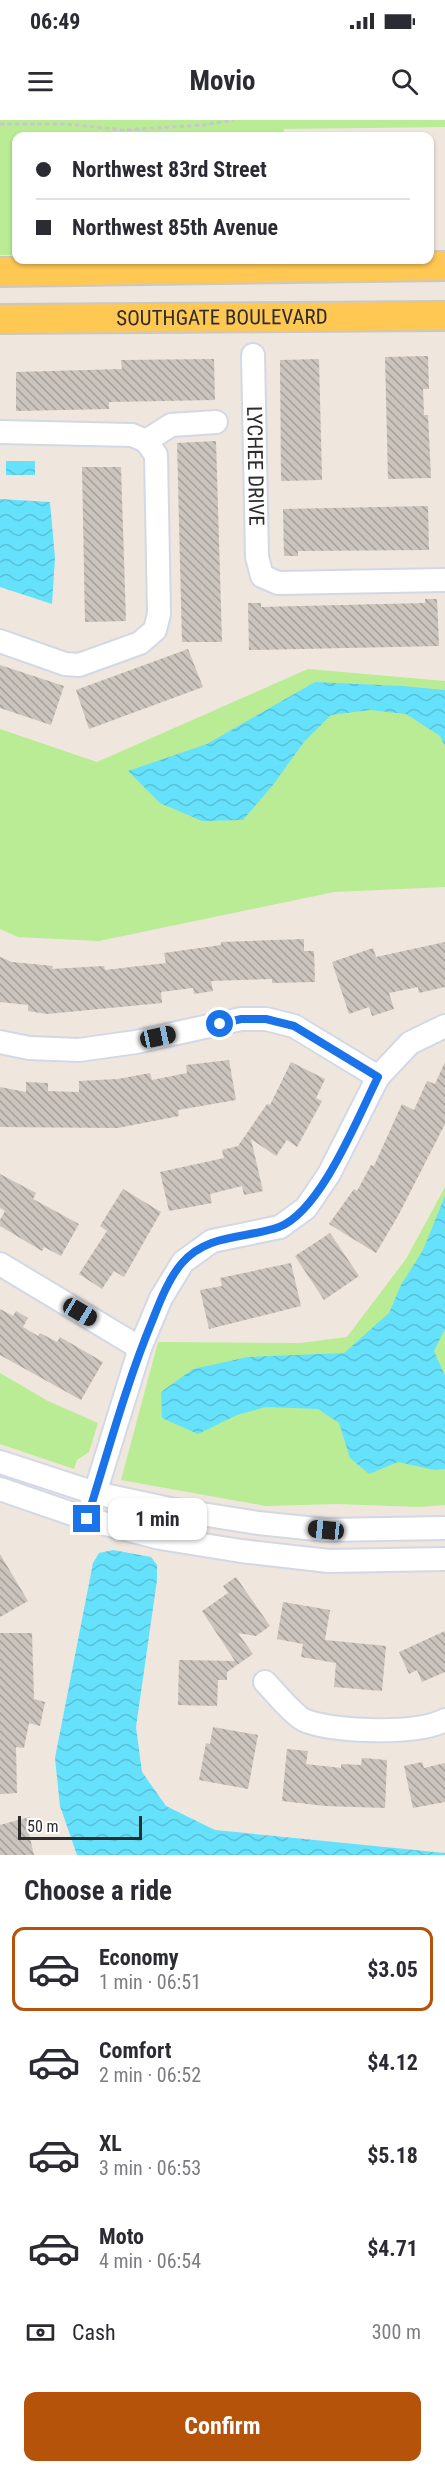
<!DOCTYPE html>
<meta charset="utf-8">
<style>
body{margin:0;font-family:"Roboto Condensed",sans-serif;background:#f2f2f3;color:#2b2b33;height:100vh;display:flex;flex-direction:column;font-size:22px;white-space:nowrap}
*{box-sizing:border-box;margin:0}
p{font-size:20px;color:#7c7c81}
.icon{flex:none;width:33px;height:33px;fill:none;stroke:currentColor;stroke-width:2;stroke-linecap:round;stroke-linejoin:round}
.map{position:relative;height:1735px;overflow:hidden}
.sheet{display:flex;flex-direction:column;background:#fff;flex:1}
.sheet>*{flex:none}
.banner{position:absolute;left:12px;top:12px;width:422px;height:132px;border-radius:12px;box-shadow:0 2px 4px #0004;display:grid;align-content:center;height:132px;padding:0 24px;background:#fff}
.scale{position:absolute;left:18px;bottom:15px;width:124px;box-sizing:border-box;padding-left:6px;border:3px solid #2c2c2c;border-top:0;font-size:16px;line-height:21px;white-space:nowrap;color:#2c2c2c;-webkit-text-stroke:4px #fff;paint-order:stroke}
.end{position:absolute;width:27px;height:27px;margin:-14px;border:8px solid #1a73e8;background:#fff;box-shadow:0 0 0 3px #fff}
.from{border-radius:50%}
.bubble{position:absolute;height:42px;border-radius:12px;background:#fff;box-shadow:0 2px 4px #0004;font-size:20px;font-weight:700;line-height:42px;text-align:center}
.car{position:absolute;width:18px;height:36px;margin:-18px -9px;border-radius:8px;box-shadow:0 0 4px 2px #0007;background:linear-gradient(#222 24%,#8ab4d8 0 40%,#222 0 76%,#8ab4d8 0 86%,#222 0)}
.banner b{display:flex;align-items:center;gap:21px;height:57px;font-size:22px}
.banner b+b{border-top:2px solid #e1e1e2}
.banner i{width:15px;height:15px;background:#2b2b33}
ul{padding:0;list-style:none}
li{display:flex;align-items:center;gap:18px;height:84px;margin:0 12px 9px;padding:0 12px;border:3px solid transparent;border-radius:12px}
li div{flex:1}
li b{display:block;font-size:22px}
li em{font-style:normal;font-weight:700}
li.selected{border-color:#b45309}
li>.icon{width:54px;height:54px;stroke-width:1.5}
h2{padding:0 24px;font-size:27px;line-height:72px}
.pay{display:flex;align-items:center;gap:15px;height:66px;padding:0 24px;font-size:22px}
.pay p{margin-inline-start:auto}
.action{display:flex;gap:12px;margin-top:auto;padding:12px 24px}
.action a{flex:1;height:69px;border-radius:12px;background:#b45309;color:#fff;font-size:24px;font-weight:700;line-height:69px;text-align:center}
.status{display:flex;justify-content:space-between;align-items:center;height:42px;padding:0 30px;background:#fff;direction:ltr}
.status svg{height:16px;fill:currentColor}
header{display:flex;justify-content:space-between;align-items:center;height:78px;padding:0 24px;background:#fff;font-size:27px;font-weight:700}
.map>svg:first-child{display:block}
</style>
<div class="status"><b>06:49</b><svg viewBox="0 0 49 12"><path d="M0 12V9h3v3zM5 12V6h3v6zM10 12V3h3v9zM15 12V0h3v12zM26 1h20v11H26zM47 4h2v5h-2z"/></svg></div>
<header><svg class="icon" aria-label="menu" viewBox="0 0 24 24"><path d="M4 6h16M4 12h16M4 18h16"/></svg>Movio<svg class="icon" aria-label="search" viewBox="0 0 24 24"><circle cx="10" cy="10" r="6"/><path d="M15 15l6 6"/></svg></header>
<div class="map">
<svg width="445" height="1735" viewBox="0 0 445 1735">
<defs>
<pattern id="water-waves" width="16" height="10" patternUnits="userSpaceOnUse" patternTransform="scale(1.5)"><rect width="16" height="10" fill="#65e1fc"/><path d="M0 5q4-4 8 0t8 0" fill="none" stroke="#58c1d8"/></pattern>
<pattern id="building-back-hatch" width="6" height="6" patternUnits="userSpaceOnUse" patternTransform="scale(1.5)"><rect width="6" height="6" fill="#cac4bc"/><path d="M-1 5l2 2M0 0l6 6M5-1l2 2" fill="none" stroke="#a49f99"/></pattern>
</defs>
<rect width="100%" height="100%" fill="#efe6dd"/>
<path fill="#b9ec94" d="M0 0H445V7L284 9 283 16H16V135H0Z
M308 549 445 561V767L334 772 99 821 18 817 0 809V609L97 642Z
M445 1067V1385L419 1387 337 1384 266 1386 121 1360 158 1222 300 1223 347 1217 406 1139Z
M0 1253 48 1281 98 1303 89 1332 77 1340 74 1349 0 1324Z"/>
<path fill="url(#water-waves)" d="M6 341H35V355H6Z
M0 379 50 382 55 438 52 484 0 467Z
M315 562 402 566 445 570V626L440 616 406 594 370 590 331 595 304 622 273 665 243 700 202 701 160 683 128 651 207 624Z
M445 1076V1209L434 1231 445 1256V1349L435 1350 398 1342 369 1354 350 1338 339 1303 318 1289 266 1287 237 1295 198 1314 162 1298 161 1272 193 1249 248 1237 344 1233 389 1193 401 1165 423 1130Z
M113 1430 151 1437 157 1445V1460L136 1607 142 1652 166 1686 215 1710 445 1733V1735H77L60 1686 55 1638 93 1443 99 1433Z"/>
<path fill="url(#building-back-hatch)" d="M428 236 429 269H423L424 295H428L431 358 388 359 385 237Z
M214 239 215 280 109 282V289L16 291V252L122 249 121 240Z
M319 239 322 360 281 361 280 240Z
M216 321 222 522H182L177 323Z
M82 347H121L126 501 85 502Z
M428 386 429 430 298 431V436H284L283 389Z
M425 479H437L439 526 249 530 248 483H261V487L425 483Z
M188 529 203 567 89 609 76 570Z
M0 545 64 566 51 605 0 588Z
M304 819V831H314L315 862 272 863V859L211 861 213 871 194 874 193 868 161 872 162 883 47 894 28 891V885L0 882V837L12 842 53 846 52 849 104 846 105 850 166 843 164 833 221 825V822Z
M445 822V867L419 873 418 867 389 873 394 889 372 896 369 887 349 894 332 842 373 828 376 837Z
M229 940 236 980 178 990 179 996 118 1008 0 1007V967L26 972V962L48 963V971L79 972V961L118 959 150 953 152 960 187 953 186 945Z
M291 942 325 959 316 978 322 981 297 1027 287 1020 276 1036 251 1019 263 1071 244 1075 242 1066 210 1074 212 1083 169 1091 160 1052 224 1038 222 1030 238 1026 267 984 270 985Z
M445 942V1004L398 1096 376 1133 329 1104 354 1069 357 1071 371 1045 374 1046 402 984 414 990 427 961 435 964Z
M0 1054 36 1073 33 1079 79 1104 61 1136 44 1127 42 1131 0 1106V1100L5 1091 0 1088Z
M123 1069 161 1092 124 1157 114 1151 102 1169 79 1154 107 1111 100 1106Z
M330 1113 359 1156 324 1180 295 1136Z
M291 1143 301 1186 209 1209 200 1170 222 1166 220 1158Z
M0 1189 13 1196 16 1191 28 1198 23 1207 38 1216 40 1213 57 1222 60 1217 103 1242 81 1280 0 1235Z
M0 1434 28 1481 0 1497Z
M236 1457 270 1506 256 1516 238 1513 253 1534 227 1552V1560H218L217 1586 178 1585 179 1540 235 1541 202 1491 228 1473 223 1466Z
M283 1482 330 1490 325 1520 386 1526 382 1571 334 1567 336 1543 301 1537 303 1524 277 1519Z
M445 1511V1552L422 1562 417 1550 409 1554 399 1532Z
M0 1513H32L34 1579 45 1582 40 1606 29 1603 24 1628 16 1627 17 1673 0 1674Z
M213 1607 258 1615 248 1669 199 1660 206 1623 210 1624Z
M287 1629 308 1631 306 1644 341 1648V1644L361 1645 362 1638 387 1640 385 1688 325 1686 282 1681Z
M422 1642 424 1648 445 1643V1682L413 1688 404 1646Z
M30 1697 35 1713 29 1714 34 1735H0V1705Z"/>
<g fill="none" stroke-linecap="round" stroke-linejoin="round">
<g stroke="#d2d8e6" stroke-width="26">
<g id="minor">
<path id="s1" d="M253 235 257 437 262 456 278 463 445 460"/>
<path d="M0 312 132 315 146 321 171 305 216 302"/>
<path d="M0 521 65 544 79 545 140 523 155 510 159 494 156 335 146 321"/>
<path d="M0 922 29 928 79 930 136 922 241 899H266L294 906 378 957"/>
<path d="M0 1144 140 1228"/>
<path d="M0 1342 95 1373 170 1389 258 1403 326 1410 445 1408"/>
<path d="M0 1369 87 1399 160 1418 241 1431 329 1441 445 1439"/>
<path d="M87 1399 140 1228 161 1178 183 1142 212 1121 280 1107 306 1088 329 1054 378 957 410 923 445 906"/>
<path d="M265 1562C274 1571 295 1597 306 1601 336 1612 417 1615 445 1600"/>
</g>
</g>
<g stroke="#c8c8c8" stroke-width="32">
<g id="major">
<path d="M0 152 445 146"/>
<path id="s2" d="M0 199 445 196"/>
</g>
</g>
<path stroke="#c8c8c8" stroke-width="3" stroke-dasharray="4.5 3" stroke-linecap="butt" d="M0 4H67L123 10 204 5 233 0"/>
<use href="#minor" stroke="#fff" stroke-width="22"/>
<use href="#major" stroke="#ffc853" stroke-width="28"/>
</g>
<g fill="none" stroke-linecap="round" stroke-linejoin="round">
<path stroke="#1a73e8" stroke-width="8" d="M87 1399C108 1332 126 1264 153 1199 160 1181 169 1158 182 1143 208 1113 246 1119 279 1107 321 1091 358 997 378 957L294 906 266 899H241L220 904"/>
</g>
<g text-anchor="middle" stroke-width="5" stroke-linejoin="round" paint-order="stroke">
<g font-size="21" fill="#2c2c2c" stroke="#fff">
<text dy="7" stroke="none"><textPath href="#s2" startOffset="222">SOUTHGATE BOULEVARD</textPath></text>
<text dy="7" stroke="none"><textPath href="#s1" startOffset="111">LYCHEE DRIVE</textPath></text>
</g>
</g>
</svg>
<div class="scale">50 m</div>
<i class="end from" style="left:220px;top:904px"></i>
<i class="end" style="left:87px;top:1399px"></i>
<div class="bubble" style="left:108px;top:1378px;width:99px">1 min</div>
<i class="car" style="left:158px;top:917px;rotate:78deg"></i>
<i class="car" style="left:80px;top:1192px;rotate:121deg"></i>
<i class="car" style="left:326px;top:1410px;rotate:276deg"></i>
<div class="banner">
<b><i class="from"></i>Northwest 83rd Street</b>
<b><i></i>Northwest 85th Avenue</b>
</div>
</div>
<section class="sheet">
<h2>Choose a ride</h2>
<ul>
<li class="selected"><svg class="icon" aria-label="car" viewBox="0 0 24 24"><path d="M5 17H2v-5l4-1 3-4h7l3 4 3 1v5h-3M9 17h6M6 11h13"/><circle cx="7" cy="17" r="2"/><circle cx="17" cy="17" r="2"/></svg><div><b>Economy</b><p>1 min · 06:51</p></div><em>$3.05</em></li>
<li><svg class="icon" aria-label="car" viewBox="0 0 24 24"><path d="M5 17H2v-5l4-1 3-4h7l3 4 3 1v5h-3M9 17h6M6 11h13"/><circle cx="7" cy="17" r="2"/><circle cx="17" cy="17" r="2"/></svg><div><b>Comfort</b><p>2 min · 06:52</p></div><em>$4.12</em></li>
<li><svg class="icon" aria-label="car" viewBox="0 0 24 24"><path d="M5 17H2v-5l4-1 3-4h7l3 4 3 1v5h-3M9 17h6M6 11h13"/><circle cx="7" cy="17" r="2"/><circle cx="17" cy="17" r="2"/></svg><div><b>XL</b><p>3 min · 06:53</p></div><em>$5.18</em></li>
<li><svg class="icon" aria-label="car" viewBox="0 0 24 24"><path d="M5 17H2v-5l4-1 3-4h7l3 4 3 1v5h-3M9 17h6M6 11h13"/><circle cx="7" cy="17" r="2"/><circle cx="17" cy="17" r="2"/></svg><div><b>Moto</b><p>4 min · 06:54</p></div><em>$4.71</em></li>
</ul>
<div class="pay"><svg class="icon" aria-label="cash" viewBox="0 0 24 24"><path d="M3 7h18v10H3z"/><circle cx="12" cy="12" r="2"/></svg>Cash<p>300 m</p></div>
<div class="action"><a>Confirm</a></div>
</section>
